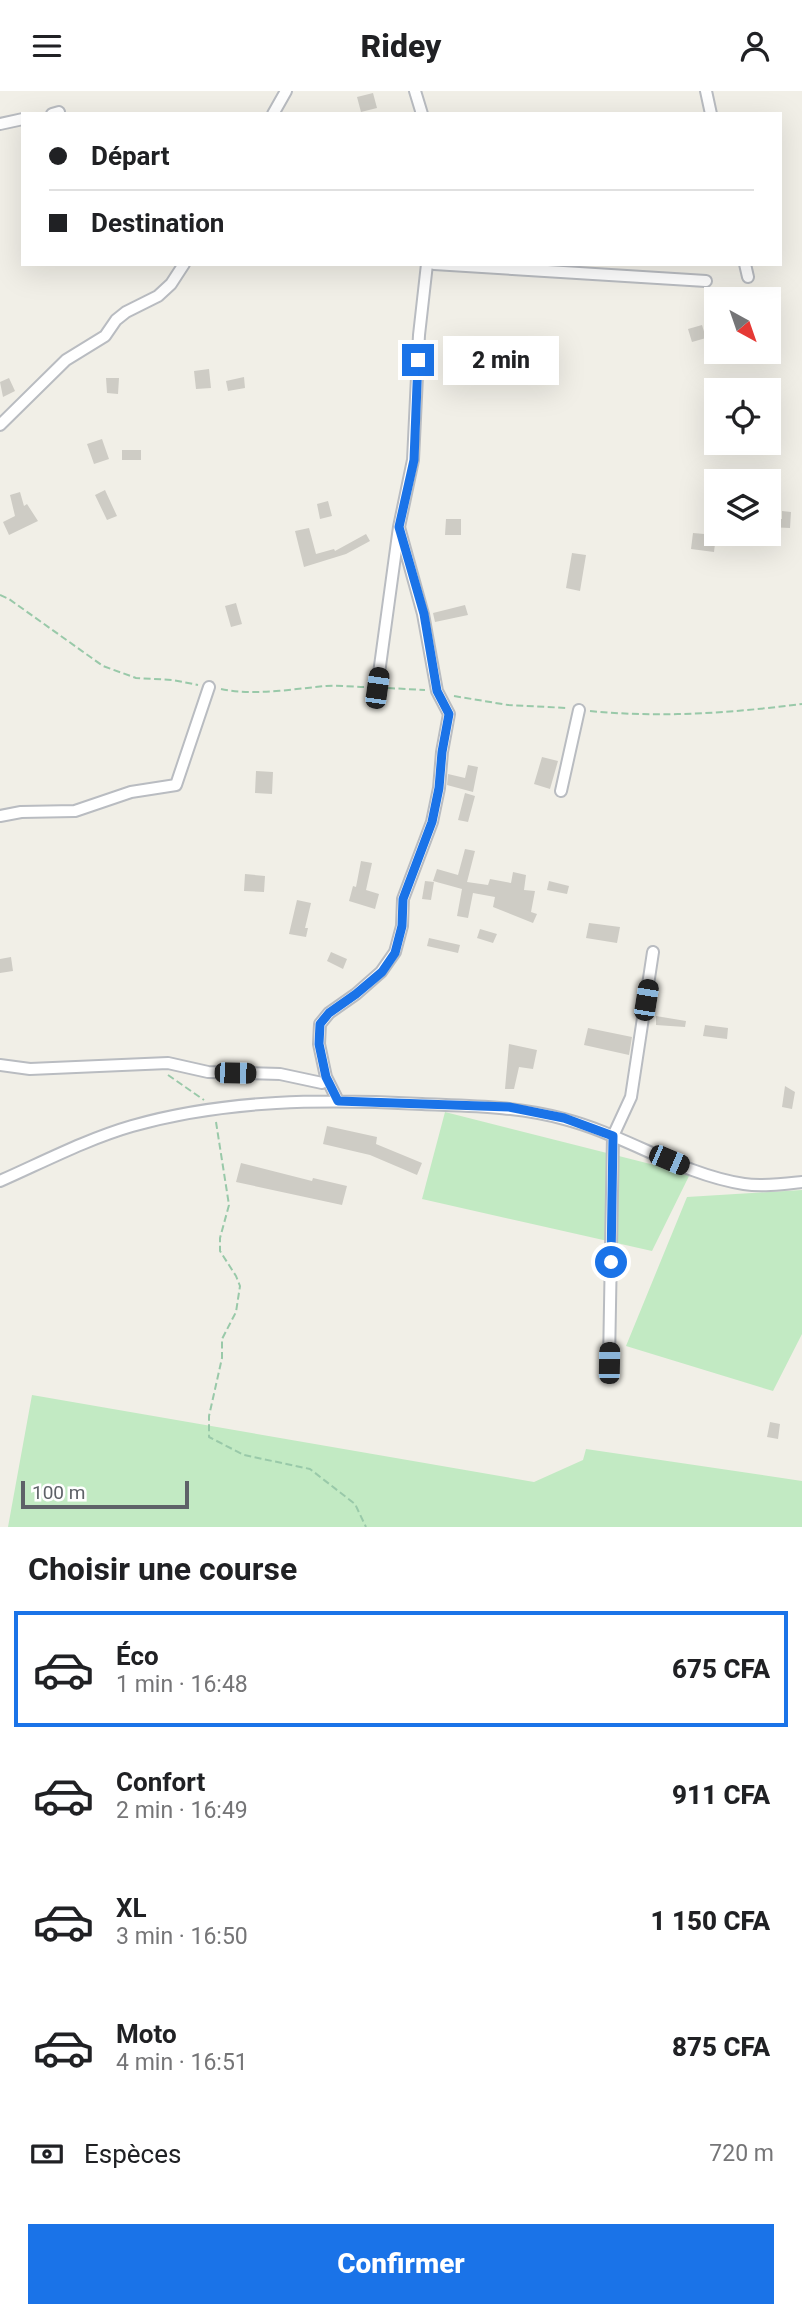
<!DOCTYPE html>
<html lang="fr">
<meta charset="utf-8">
<style>
body{margin:0;font-family:Roboto,sans-serif;background:#f2f2f2;color:#202124;height:100vh;display:flex;flex-direction:column;font-size:26px;white-space:nowrap}
*{box-sizing:border-box;margin:0}
p{font-size:23px;color:#757577}
.icon{flex:none;width:38px;height:38px;fill:none;stroke:currentColor;stroke-width:2;stroke-linecap:round;stroke-linejoin:round}
.map{position:relative;height:1436px;overflow:hidden}
.side{display:flex;flex-direction:column;background:#fff;flex:1}
.side>*{flex:none}
.top-card{position:absolute;left:21px;top:21px;width:761px;height:154px;border-radius:0px;box-shadow:0 7px 28px #0002;display:grid;align-content:center;height:154px;padding:0 28px;background:#fff}
.needle{width:46px;rotate:140deg}
.buttons{position:absolute;left:704px;top:196px;display:grid;gap:14px}
.buttons a{display:grid;place-items:center;width:77px;height:77px;border-radius:0px;background:#fff;box-shadow:0 7px 28px #0002;font-size:35px}
.scale{position:absolute;left:21px;bottom:18px;width:168px;box-sizing:border-box;padding-left:7px;border:4px solid #5e6268;border-top:0;font-size:19px;line-height:24px;white-space:nowrap;color:#5e6268;-webkit-text-stroke:5px #fff;paint-order:stroke}
.end{position:absolute;width:32px;height:32px;margin:-16px;border:9px solid #1a73e8;background:#fff;box-shadow:0 0 0 4px #fff}
.from{border-radius:50%}
.bubble{position:absolute;height:49px;border-radius:0px;background:#fff;box-shadow:0 7px 28px #0002;font-size:23px;font-weight:800;line-height:49px;text-align:center}
.car{position:absolute;width:21px;height:42px;margin:-21px -10px;border-radius:9px;box-shadow:0 0 5px 2px #0007;background:linear-gradient(#222 24%,#8ab4d8 0 40%,#222 0 76%,#8ab4d8 0 86%,#222 0)}
.top-card b{display:flex;align-items:center;gap:24px;height:66px;font-size:26px}
.top-card b+b{border-top:2px solid #e0e0e0}
.top-card i{width:18px;height:18px;background:#202124}
ul{padding:0;list-style:none}
li{display:flex;align-items:center;gap:21px;height:116px;margin:0 14px 10px;padding:0 14px;border:4px solid transparent;border-radius:0px}
li div{flex:1}
li b{display:block;font-size:26px}
li em{font-style:normal;font-weight:800}
li.selected{border-color:#1a73e8}
li>.icon{width:63px;height:63px;stroke-width:1.5}
h2{padding:0 28px;font-size:32px;line-height:84px}
.pay{display:flex;align-items:center;gap:18px;height:77px;padding:0 28px;font-size:26px}
.pay p{margin-inline-start:auto}
.cta{display:flex;gap:14px;margin-top:auto;padding:14px 28px}
.cta a{flex:1;height:80px;border-radius:0px;background:#1a73e8;color:#fff;font-size:28px;font-weight:800;line-height:80px;text-align:center}
header{display:flex;justify-content:space-between;align-items:center;height:91px;padding:0 28px;background:#fff;font-size:32px;font-weight:800}
.map>svg:first-child{display:block}
</style>
<header><svg class="icon" aria-label="menu" viewBox="0 0 24 24"><path d="M4 6h16M4 12h16M4 18h16"/></svg>Ridey<svg class="icon" aria-label="person" viewBox="0 0 24 24"><circle cx="12" cy="8" r="4"/><path d="M4 21q1-7 8-7t8 7"/></svg></header>
<div class="map">
<svg width="802" height="1436" viewBox="0 0 802 1436">
<rect width="100%" height="100%" fill="#f1efe7"/>
<path fill="#c2eac3" d="M445 1021 690 1083 652 1160 422 1108Z
M802 1099V1243L773 1300 626 1255 687 1106Z
M32 1304 534 1391 583 1369 586 1358 802 1390V1436H8Z"/>
<path fill="#ceccc5" d="M373 2 377 17 361 21 357 6Z
M702 234 706 247 692 251 688 238Z
M209 278 211 297 196 298 194 280Z
M244 286 245 297 228 300 226 290Z
M9 287 15 300 3 306 0 291Z
M106 287H119L118 303 107 302Z
M102 348 109 368 94 373 87 353Z
M122 359H141V369H122Z
M105 399 117 425 107 429 95 404Z
M20 401 24 415 27 413 38 430 9 444 3 431 15 425 10 404Z
M328 410 332 425 320 428 317 413Z
M782 420 791 421 790 437 768 436V427L782 428Z
M446 428H461V444H445Z
M309 437 316 463 334 458 335 460 366 443 370 450 346 463 304 476 295 440Z
M693 442 716 444 714 461 691 458Z
M572 462 586 464 580 500 566 497Z
M236 512 242 533 231 536 225 515Z
M465 514 468 524 435 531 433 522Z
M542 666 558 670 550 698 534 693Z
M468 674 478 676 473 701 447 694 448 683 465 687Z
M256 680 273 681 272 703 255 702Z
M465 702 475 705 468 731 458 729Z
M465 758 475 760 467 791 488 794 490 788 511 792 513 781 526 784 524 799 535 800 531 821 537 823 533 832 493 816 495 806 473 802 468 827 457 825 462 798 433 790 437 778 458 784Z
M361 770 372 772 366 799 379 803 375 818 349 810 353 795 356 796Z
M245 783 265 785 264 801 244 800Z
M425 790 434 791 431 809 422 808Z
M549 790 569 795 567 803 547 799Z
M297 809 311 812 305 837H308L306 846 289 843Z
M589 832 620 836 617 852 586 847Z
M480 838 497 843 493 852 477 847Z
M429 847 460 854 458 862 427 855Z
M331 861 347 868 343 878 327 870Z
M11 866 13 880 0 882V868Z
M656 925 686 930 685 936 656 934Z
M705 934 728 937 727 948 703 945Z
M588 937 632 946 629 964 584 954Z
M509 953 537 959 533 978 519 976 514 998H505Z
M785 995 795 1001 792 1018 782 1016Z
M327 1035 377 1046 376 1053 422 1072 417 1084 370 1064 323 1053Z
M241 1072 312 1090 313 1087 347 1095 342 1114 236 1091Z
M770 1331 780 1333 778 1348 767 1346Z"/>
<g fill="none" stroke-linecap="round" stroke-linejoin="round">
<g stroke="#b9bcc1" stroke-width="14">
<path id="street" d="M415 0 422 23
M706 0 711 23
M52 23 59 21
M273 23 286 0
M0 33 23 28
M434 173 706 190
M745 173 748 186
M0 334 66 269 105 245 116 229 126 221 158 205 171 193 184 173
M377 597 399 436 413 369 419 244 427 173
M561 700 579 619
M0 725 21 721 75 720 131 701 176 694 209 596
M0 974 30 978 168 972 208 981 280 983 322 992
M338 1010 326 986 319 953 320 933 329 922 356 903 381 881 395 861 402 835 403 808 432 731 439 697 442 661 449 623 437 600 423 523 399 436
M0 1090C43 1071 87 1048 132 1035 227 1008 325 1008 422 1013 470 1015 517 1015 564 1028 626 1044 680 1083 744 1093 762 1096 784 1093 802 1091
M609 1271 613 1045 631 1006 653 861"/>
</g>
<path stroke="#99c9a9" stroke-width="2" stroke-dasharray="7 3.5" stroke-linecap="butt" d="M0 504 9 508 103 575 136 587 173 589 198 594
M388 597 425 599
M221 598C255 605 292 598 326 595 339 594 353 596 365 596
M454 605 508 614 567 617
M590 620C661 627 731 622 802 613
M168 984 204 1009
M216 1031 229 1114 220 1147V1160L236 1185 240 1195 236 1221 222 1248V1267L209 1325V1346L244 1364 310 1378 355 1413 366 1436"/>
<use href="#street" stroke="#fff" stroke-width="10"/>
</g>
<g fill="none" stroke-linecap="round" stroke-linejoin="round">
<path stroke="#1a73e8" stroke-width="9" d="M418 269 414 369 399 436 424 523 437 600 449 623 442 661 439 697 432 731 403 808 402 835 395 862 382 881 356 903 329 922 320 933 319 953 326 986 338 1010 509 1016 564 1027 613 1045 611 1171"/>
</g>
</svg>
<div class="buttons">
<a><svg class="needle" viewBox="-14 -14 28 28"><path d="M0-13l5 13h-10z" fill="#e53935"/><path d="M0 13l5-13h-10z" fill="#757577"/></svg></a>
<a><svg class="icon" aria-label="locate" viewBox="0 0 24 24"><circle cx="12" cy="12" r="6"/><path d="M12 2v4M12 18v4M2 12h4M18 12h4"/></svg></a>
<a><svg class="icon" aria-label="layers" viewBox="0 0 24 24"><path d="M12 4l9 5-9 5-9-5zM3 14l9 5 9-5"/></svg></a>
</div>
<div class="scale">100 m</div>
<i class="end from" style="left:611px;top:1171px"></i>
<i class="end" style="left:418px;top:269px"></i>
<div class="bubble" style="left:443px;top:245px;width:116px">2 min</div>
<i class="car" style="left:377px;top:597px;rotate:8deg"></i>
<i class="car" style="left:646px;top:909px;rotate:9deg"></i>
<i class="car" style="left:235px;top:982px;rotate:91deg"></i>
<i class="car" style="left:669px;top:1069px;rotate:113deg"></i>
<i class="car" style="left:609px;top:1272px;rotate:1deg"></i>
<div class="top-card">
<b><i class="from"></i>Départ</b>
<b><i></i>Destination</b>
</div>
</div>
<section class="side">
<h2>Choisir une course</h2>
<ul>
<li class="selected"><svg class="icon" aria-label="car" viewBox="0 0 24 24"><path d="M5 17H2v-5l4-1 3-4h7l3 4 3 1v5h-3M9 17h6M6 11h13"/><circle cx="7" cy="17" r="2"/><circle cx="17" cy="17" r="2"/></svg><div><b>Éco</b><p>1 min · 16:48</p></div><em>675 CFA</em></li>
<li><svg class="icon" aria-label="car" viewBox="0 0 24 24"><path d="M5 17H2v-5l4-1 3-4h7l3 4 3 1v5h-3M9 17h6M6 11h13"/><circle cx="7" cy="17" r="2"/><circle cx="17" cy="17" r="2"/></svg><div><b>Confort</b><p>2 min · 16:49</p></div><em>911 CFA</em></li>
<li><svg class="icon" aria-label="car" viewBox="0 0 24 24"><path d="M5 17H2v-5l4-1 3-4h7l3 4 3 1v5h-3M9 17h6M6 11h13"/><circle cx="7" cy="17" r="2"/><circle cx="17" cy="17" r="2"/></svg><div><b>XL</b><p>3 min · 16:50</p></div><em>1 150 CFA</em></li>
<li><svg class="icon" aria-label="car" viewBox="0 0 24 24"><path d="M5 17H2v-5l4-1 3-4h7l3 4 3 1v5h-3M9 17h6M6 11h13"/><circle cx="7" cy="17" r="2"/><circle cx="17" cy="17" r="2"/></svg><div><b>Moto</b><p>4 min · 16:51</p></div><em>875 CFA</em></li>
</ul>
<div class="pay"><svg class="icon" aria-label="cash" viewBox="0 0 24 24"><path d="M3 7h18v10H3z"/><circle cx="12" cy="12" r="2"/></svg>Espèces<p>720 m</p></div>
<div class="cta"><a>Confirmer</a></div>
</section>
